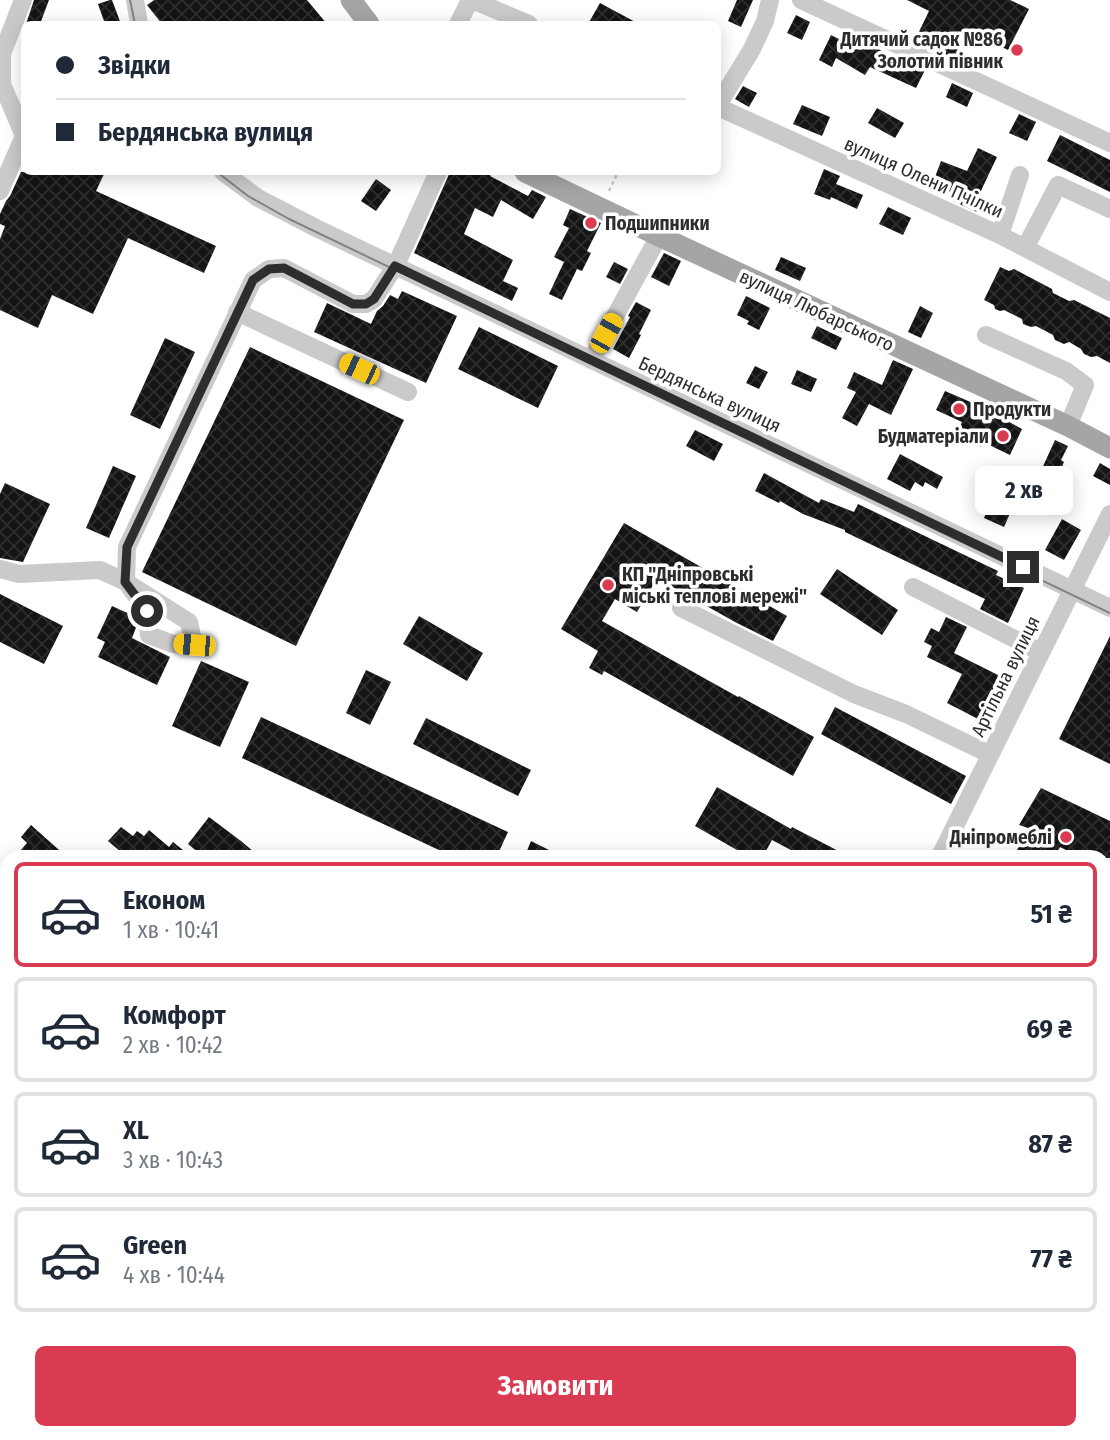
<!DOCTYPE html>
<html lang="uk">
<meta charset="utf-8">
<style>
body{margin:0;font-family:"Fira Sans Condensed",sans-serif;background:#f2f2f3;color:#1f2937;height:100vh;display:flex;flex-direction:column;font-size:26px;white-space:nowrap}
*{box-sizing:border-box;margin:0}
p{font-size:23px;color:#747a83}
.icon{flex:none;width:38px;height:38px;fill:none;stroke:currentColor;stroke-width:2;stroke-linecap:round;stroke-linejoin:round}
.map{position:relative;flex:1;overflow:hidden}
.sheet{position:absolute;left:0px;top:850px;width:1111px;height:590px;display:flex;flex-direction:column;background:#fff;border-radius:21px 21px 0 0;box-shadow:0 4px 18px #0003}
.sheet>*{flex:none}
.top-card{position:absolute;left:21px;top:21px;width:700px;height:154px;border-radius:10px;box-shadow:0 4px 18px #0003;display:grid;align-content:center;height:154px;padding:0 35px;background:#fff}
.end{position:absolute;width:32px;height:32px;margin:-16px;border:9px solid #2d2d2d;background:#fff;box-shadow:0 0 0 4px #fff}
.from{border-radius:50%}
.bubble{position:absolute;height:49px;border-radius:10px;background:#fff;box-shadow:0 4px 18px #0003;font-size:23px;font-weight:700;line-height:49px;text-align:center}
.car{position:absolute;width:21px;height:42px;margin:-21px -10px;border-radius:9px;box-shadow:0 0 5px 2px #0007;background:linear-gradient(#f5c518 24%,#345 0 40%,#f5c518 0 76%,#345 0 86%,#f5c518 0)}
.top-card b{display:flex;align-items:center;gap:24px;height:66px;font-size:26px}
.top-card b+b{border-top:2px solid #e0e1e3}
.top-card i{width:18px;height:18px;background:#1f2937}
ul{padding:12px 0 0;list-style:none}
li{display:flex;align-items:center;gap:21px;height:105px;margin:0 14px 10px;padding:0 21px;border:4px solid #e0e1e3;border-radius:10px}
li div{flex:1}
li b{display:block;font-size:26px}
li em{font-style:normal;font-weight:700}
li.current{border-color:#d83b52}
li>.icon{width:63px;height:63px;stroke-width:1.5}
.cta{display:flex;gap:14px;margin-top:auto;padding:14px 35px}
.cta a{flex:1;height:80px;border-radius:10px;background:#d83b52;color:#fff;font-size:28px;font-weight:700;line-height:80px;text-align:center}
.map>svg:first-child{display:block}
</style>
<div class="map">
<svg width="1110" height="1440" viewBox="0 0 1110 1440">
<defs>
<pattern id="building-cross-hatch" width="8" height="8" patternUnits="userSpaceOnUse" patternTransform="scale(1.75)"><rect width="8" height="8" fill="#141414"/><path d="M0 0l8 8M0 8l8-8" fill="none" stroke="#2e2e2e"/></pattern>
</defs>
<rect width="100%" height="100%" fill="#fff"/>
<path fill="url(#building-cross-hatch)" d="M34 0H49L40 24H26Z
M110 0H112L121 24H105L98 4Z
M154 0H307L327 24H162L147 5Z
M737 0H753L741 27 728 21Z
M907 0H1010L1029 9 1008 50 969 31 955 59 915 40 929 11Z
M600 3 639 24H588Z
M796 15 810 22 802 40 787 33Z
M831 35 861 50 866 42 908 66 910 63 925 70 916 88 870 67 865 75 836 58 832 67 819 60Z
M952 83 973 93 967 107 946 97Z
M743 86 757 93 749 107 735 99Z
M802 105 830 117 822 136 793 124Z
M877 108 904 123 895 138 868 123Z
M1019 114 1036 122 1027 141 1009 133Z
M1060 135 1110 160V192L1047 161Z
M978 148 997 157 978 197 983 199 977 212 953 201 956 194 932 185 941 161 967 171Z
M824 169 840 176 836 184 863 195 857 209 831 197 830 200 814 194Z
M21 172H105L96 191 216 246 204 273 128 238 93 314 52 295 38 328 0 310V239L5 226 0 224V214L6 201 10 196Z
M450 172H492L490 176 528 196 532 190 546 197 533 219 501 200 493 217 475 208 464 234 513 260 503 281 518 288 512 301 414 253Z
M376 179 391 190 376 211 361 201Z
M888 207 911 218 903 235 879 224Z
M570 209 601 223 587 251 591 253 582 271 577 269 562 300 549 294 564 262 554 257 569 228 563 225Z
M664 253 681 261 669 286 651 277Z
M781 257 806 268 800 281 775 270Z
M614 262 628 269 620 284 606 277Z
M1000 267 1009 271 1014 269 1052 289 1053 293 1069 301 1074 300 1110 318V363L1097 356 1091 357 1084 354 1081 349 1069 342 1064 344 1055 340 1053 335 1036 326 1031 327 1023 324 1022 319 1004 310 1000 311 995 309 994 305 984 300Z
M402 291 457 316 426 383 314 332 327 303 371 324 377 311 383 306 390 295 398 299Z
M746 296 770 308 759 330 747 324 749 321 737 315Z
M636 302 651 310 639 334 641 335 629 358 613 349 630 317 628 316Z
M920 306 933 313 921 338 908 332Z
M817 326 842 338 836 350 811 338Z
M479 327 558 366 538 408 458 369Z
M165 338 195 352 160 429 130 415Z
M250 347 404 420 296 646 142 572Z
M893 360 913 369 891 415 869 404 857 426 842 418 856 392 847 388 854 372 882 385Z
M755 366 768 372 759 389 746 383Z
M797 370 817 379 811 392 791 384Z
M945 391 982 407 1022 429 1010 455 983 442 981 447 956 435 962 422 936 410Z
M695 430 723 444 714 461 686 446Z
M1055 440 1068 446 1061 460 1064 462 1052 491 1035 484Z
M900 454 943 477 937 489 925 482 923 487 915 482 910 491 887 479Z
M1100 463 1110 469V485L1093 476Z
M113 466 136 476 109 538 86 528Z
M764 473 819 503 821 499 854 512 858 504 998 571 996 575 1024 588 1008 623 980 609 985 599 845 532V530L803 514 780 501 779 503 755 491Z
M5 483 50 504 23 562 0 558V494Z
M995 493 1015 502 1004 527 984 518Z
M1062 519 1081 530 1064 560 1045 550Z
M624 523 787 616 773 641 735 622 662 581 661 582 656 580 637 612 615 599 602 621 738 697 739 696 814 737 793 776 604 671 602 675 589 668 598 651 561 629Z
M837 569 898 610 882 635 820 594Z
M0 594 63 626 44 664 0 642Z
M112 606 136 617 137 625 132 638 170 657 157 685 98 657 105 642 97 638Z
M419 616 483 653 467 681 403 644Z
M946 617 967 627 954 653 1000 676 978 719 947 703 962 674 927 657 932 646 924 642 931 628 939 632Z
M1110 636V764L1059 739Z
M201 661 249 682 220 747 172 726Z
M366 670 391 682 370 725 346 713Z
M835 707 966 776 951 804 821 734Z
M261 717 508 832 496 858H456L242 758Z
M426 718 531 770 518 796 413 744Z
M717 787 791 829 792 827 852 858H806L772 840 762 858H751L695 826Z
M1041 788 1110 821V858H1082L1060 847 1054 858H1013L1028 828 1019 825Z
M209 817 241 841 261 858H224L215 850 209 858H205L188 844Z
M31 825 68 858H14L27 843 21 837Z
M121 827 133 836 137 831 144 836 149 830 169 847 173 842 183 850 179 855 182 858H128L108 841Z
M531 841 565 858H524Z"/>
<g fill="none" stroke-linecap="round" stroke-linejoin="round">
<path stroke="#cacaca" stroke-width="2.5" stroke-dasharray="3.5 3.5" stroke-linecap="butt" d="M609 191 618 172
M0 1131 7 1141"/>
<path stroke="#cacaca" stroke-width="18" d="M135 0 139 24
M472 0 529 24
M801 0 1110 143
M458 24 470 0
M718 105 752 49 765 21 770 0
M718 107 1000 235 1110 292
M223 172 258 198 316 228 1110 608
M0 191 24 136 2 84V54L23 0
M1000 235 1020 175
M1025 248 1058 185 1110 209
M237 312 408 392
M986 335 1066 371 1085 385 1068 426
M591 360 659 236
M0 569 19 574 100 570 126 582 189 622 194 645 173 644 149 635 147 611 126 582 127 547 253 280 269 269 284 268 353 304H366L374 299 397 263 438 172
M913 587 1040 652
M681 608 854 694 906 714 989 754
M939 858 1110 514
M0 985 7 993
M1104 1012 1110 1015
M1104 1282 1110 1285
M341 1433 346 1440
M494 1433 499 1440
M581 1440 589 1433"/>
<path stroke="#a5a5a5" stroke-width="21" d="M351 0 369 24
M525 172 659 236 1068 426 1110 448"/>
<path stroke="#828282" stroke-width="2" d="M130 0 135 24
M217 172 248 196 289 219 1110 613"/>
<path stroke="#828282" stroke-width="4.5" stroke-dasharray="7 5" stroke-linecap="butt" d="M0 1184 7 1194
M0 1219 7 1229
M0 1239 7 1249
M0 1257 7 1266
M0 1290 7 1301
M0 1347 7 1357
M0 1371 7 1380
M43 1433 48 1440
M56 1433 62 1440
M92 1433 97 1440
M124 1433 129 1440
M137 1433 142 1440
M174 1433 179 1440"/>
</g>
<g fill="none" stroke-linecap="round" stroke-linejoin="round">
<path stroke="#2d2d2d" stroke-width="9" d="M147 611 125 582 127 547 253 280 269 269 284 268 353 304H366L374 299 395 266 1023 567"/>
</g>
<g fill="#d83b52" stroke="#fff" stroke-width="2.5">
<circle cx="1017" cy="50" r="7"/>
<circle cx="591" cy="223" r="7"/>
<circle cx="959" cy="409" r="7"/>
<circle cx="1003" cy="436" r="7"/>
<circle cx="608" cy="585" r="7"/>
<circle cx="1066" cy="837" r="7"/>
</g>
<g text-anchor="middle" stroke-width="7" stroke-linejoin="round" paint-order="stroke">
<g font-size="19" font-weight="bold" fill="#2d2d2d" stroke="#fff" text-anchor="end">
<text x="1003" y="46">Дитячий садок №86<tspan x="1003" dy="22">Золотий півник</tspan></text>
<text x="605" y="230" text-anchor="start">Подшипники</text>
<text x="973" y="416" text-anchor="start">Продукти</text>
<text x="989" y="443">Будматеріали</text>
<text x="622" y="581" text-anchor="start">КП "Дніпровські<tspan x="622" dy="22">міські теплові мережі"</tspan></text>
<text x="1052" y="844">Дніпромеблі</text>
</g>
<g font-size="19" fill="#2d2d2d" stroke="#fff">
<text transform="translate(924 177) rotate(24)" y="7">вулиця Олени Пчілки</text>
<text transform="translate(817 310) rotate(25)" y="7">вулиця Любарського</text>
<text transform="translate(710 394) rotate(25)" y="7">Бердянська вулиця</text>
<text transform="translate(1005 676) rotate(-64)" y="7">Артільна вулиця</text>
</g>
</g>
</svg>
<i class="end from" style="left:147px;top:611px"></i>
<i class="end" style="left:1023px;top:567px"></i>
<div class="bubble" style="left:975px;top:466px;width:98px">2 хв</div>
<i class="car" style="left:606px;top:333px;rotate:29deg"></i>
<i class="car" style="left:359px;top:369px;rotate:295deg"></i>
<i class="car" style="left:194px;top:645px;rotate:275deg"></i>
<div class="top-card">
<b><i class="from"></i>Звідки</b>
<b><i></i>Бердянська вулиця</b>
</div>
<section class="sheet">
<ul>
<li class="current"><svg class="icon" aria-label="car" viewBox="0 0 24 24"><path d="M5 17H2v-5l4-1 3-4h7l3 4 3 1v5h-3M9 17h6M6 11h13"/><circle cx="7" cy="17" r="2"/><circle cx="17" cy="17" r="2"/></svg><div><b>Економ</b><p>1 хв · 10:41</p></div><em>51 ₴</em></li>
<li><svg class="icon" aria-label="car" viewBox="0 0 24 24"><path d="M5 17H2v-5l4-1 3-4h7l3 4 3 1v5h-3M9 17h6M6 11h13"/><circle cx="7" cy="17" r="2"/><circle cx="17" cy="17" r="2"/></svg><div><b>Комфорт</b><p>2 хв · 10:42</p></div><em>69 ₴</em></li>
<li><svg class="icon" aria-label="car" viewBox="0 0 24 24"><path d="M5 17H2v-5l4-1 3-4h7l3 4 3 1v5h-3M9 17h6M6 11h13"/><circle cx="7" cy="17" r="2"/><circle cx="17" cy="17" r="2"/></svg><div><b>XL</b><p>3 хв · 10:43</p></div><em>87 ₴</em></li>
<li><svg class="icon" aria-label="car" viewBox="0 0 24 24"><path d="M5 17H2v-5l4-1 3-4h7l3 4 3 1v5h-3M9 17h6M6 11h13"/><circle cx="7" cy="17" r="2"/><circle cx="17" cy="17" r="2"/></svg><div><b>Green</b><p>4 хв · 10:44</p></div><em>77 ₴</em></li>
</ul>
<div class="cta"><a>Замовити</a></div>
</section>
</div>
